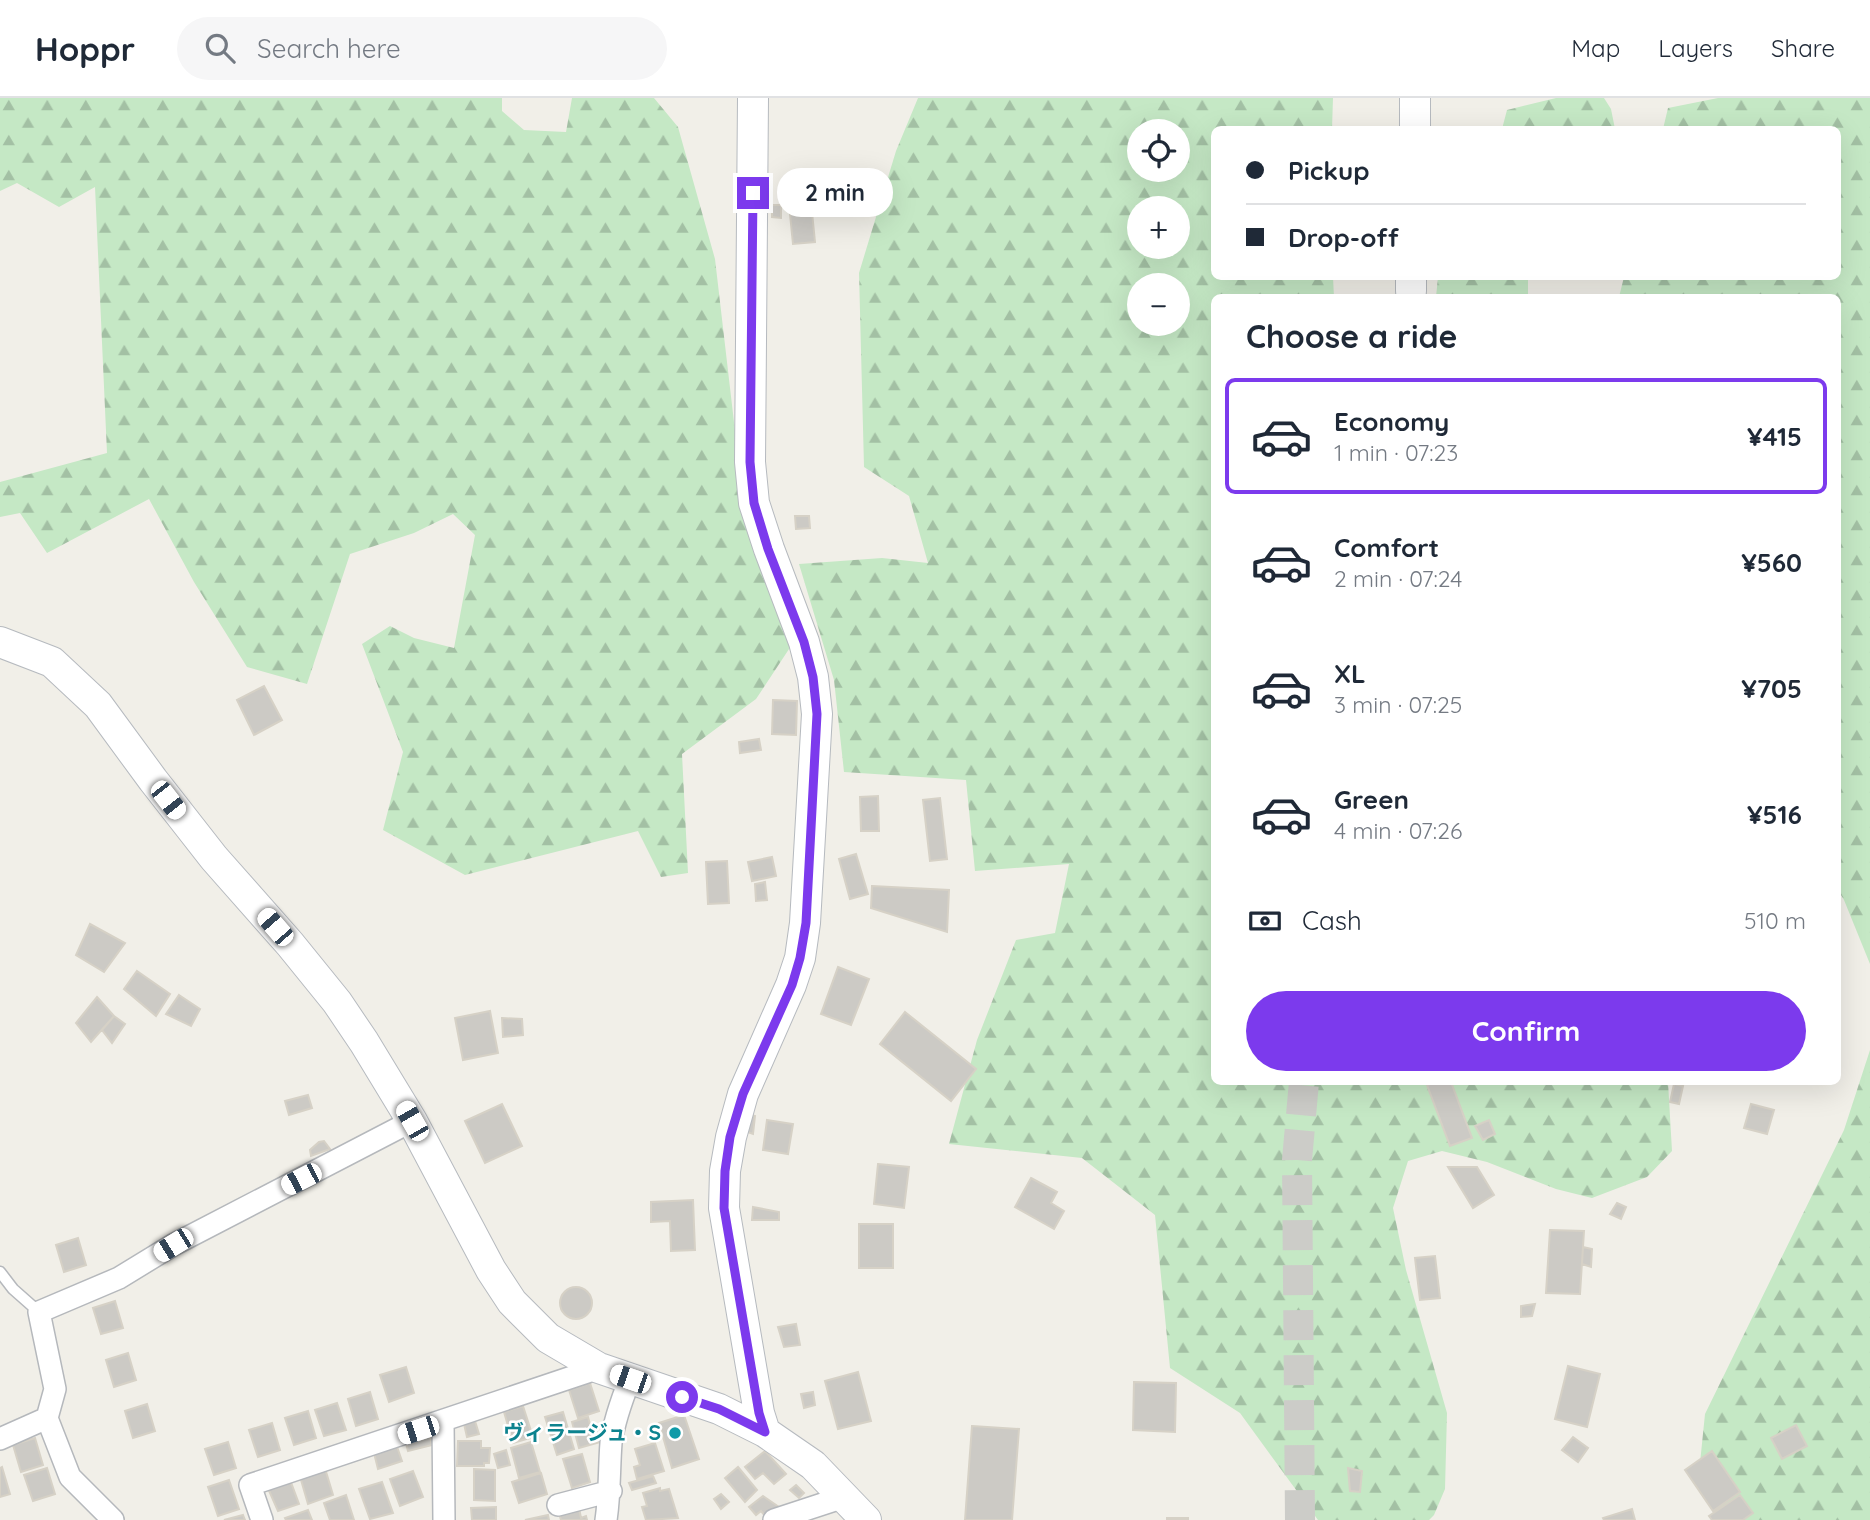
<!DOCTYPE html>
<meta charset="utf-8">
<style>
body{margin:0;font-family:Quicksand,"Noto Sans JP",sans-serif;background:#f6f6f7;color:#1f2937;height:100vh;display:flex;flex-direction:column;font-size:26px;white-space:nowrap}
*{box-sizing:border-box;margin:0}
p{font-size:23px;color:#747a83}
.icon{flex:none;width:38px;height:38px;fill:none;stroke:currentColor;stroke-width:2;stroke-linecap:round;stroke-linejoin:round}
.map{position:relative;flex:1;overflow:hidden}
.panel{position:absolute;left:1211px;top:196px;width:630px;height:791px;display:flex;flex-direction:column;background:#fff;border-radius:10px;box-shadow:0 7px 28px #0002}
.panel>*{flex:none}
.banner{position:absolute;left:1211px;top:28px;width:630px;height:154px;border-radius:10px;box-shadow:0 7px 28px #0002;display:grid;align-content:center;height:154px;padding:0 35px;background:#fff}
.controls{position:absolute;left:1127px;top:21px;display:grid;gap:14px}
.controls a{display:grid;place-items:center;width:63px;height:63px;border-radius:50%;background:#fff;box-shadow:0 7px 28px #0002;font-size:35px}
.end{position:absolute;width:32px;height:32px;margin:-16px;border:9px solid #7c3aed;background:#fff;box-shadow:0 0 0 4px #fff}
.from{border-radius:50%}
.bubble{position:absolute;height:49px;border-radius:24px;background:#fff;box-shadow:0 7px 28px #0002;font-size:23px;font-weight:700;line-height:49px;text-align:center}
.car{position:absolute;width:21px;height:42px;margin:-21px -10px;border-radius:9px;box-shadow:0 0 5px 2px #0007;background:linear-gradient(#fff 24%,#345 0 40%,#fff 0 76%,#345 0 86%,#fff 0)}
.banner b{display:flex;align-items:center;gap:24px;height:66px;font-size:26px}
.banner b+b{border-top:2px solid #e0e1e3}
.banner i{width:18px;height:18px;background:#1f2937}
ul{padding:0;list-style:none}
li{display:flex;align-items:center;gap:21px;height:116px;margin:0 14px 10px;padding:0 21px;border:4px solid transparent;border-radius:10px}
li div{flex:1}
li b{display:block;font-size:26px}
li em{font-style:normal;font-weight:700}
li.active{border-color:#7c3aed}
li>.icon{width:63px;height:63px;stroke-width:1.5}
h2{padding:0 35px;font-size:32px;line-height:84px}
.pay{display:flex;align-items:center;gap:18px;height:77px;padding:0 35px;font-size:26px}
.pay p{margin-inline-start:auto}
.cta{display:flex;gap:14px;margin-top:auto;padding:14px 35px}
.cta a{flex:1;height:80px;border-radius:42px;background:#7c3aed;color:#fff;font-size:28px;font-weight:700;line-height:80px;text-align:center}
header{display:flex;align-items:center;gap:42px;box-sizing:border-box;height:98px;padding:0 35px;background:#fff;border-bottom:2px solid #e0e1e3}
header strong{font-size:33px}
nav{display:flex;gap:38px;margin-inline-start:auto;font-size:24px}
.search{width:490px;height:63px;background:#f6f6f7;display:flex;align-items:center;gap:18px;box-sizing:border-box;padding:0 24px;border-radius:38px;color:#747a83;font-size:26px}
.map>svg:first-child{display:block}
</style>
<header>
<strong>Hoppr</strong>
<div class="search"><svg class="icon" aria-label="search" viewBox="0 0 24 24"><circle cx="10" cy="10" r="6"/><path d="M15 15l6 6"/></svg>Search here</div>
<nav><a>Map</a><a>Layers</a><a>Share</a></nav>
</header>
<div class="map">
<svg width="1870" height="1422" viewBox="0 0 1870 1422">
<defs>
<pattern id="forest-firs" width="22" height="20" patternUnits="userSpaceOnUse" patternTransform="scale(1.75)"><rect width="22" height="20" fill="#c5e8c5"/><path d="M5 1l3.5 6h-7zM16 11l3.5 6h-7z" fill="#a3c0a4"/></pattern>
</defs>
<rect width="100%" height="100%" fill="#f1efe8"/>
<path fill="url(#forest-firs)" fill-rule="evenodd" d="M0 0H502V13L524 32 566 34 572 0H654L678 29 715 161 744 410 791 548 756 601 682 656 688 775 661 779 638 733 465 777 383 732 403 654 362 546 390 528 414 540 454 550 475 437 453 416 414 435 350 456 307 586 247 569 194 484 149 401 47 455 20 415 0 419V384L107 355 95 89 59 109 17 85 0 93Z
M918 0H1333L1332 31 1214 32V178L1333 179 1334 199 1214 200V984H1668L1672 1053 1647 1079 1592 1100 1556 1091 1487 1064 1442 1053 1408 1063 1393 1110 1406 1172 1447 1315 1445 1391 1434 1417 1429 1422H1318L1240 1315 1170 1270 1155 1117 1082 1060 949 1046 977 942 1016 842 1055 835 1069 766 975 773 966 682 844 674 834 582 799 466 882 460 928 465 909 398 864 369 859 175 896 53ZM1139 33H1178V72H1139ZM1139 110H1178V149H1139ZM1139 187H1178V226H1139Z
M1556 0H1604L1611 11 1615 31H1502L1507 12Z
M1718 0H1870V866L1844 802 1838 792V200L1619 199 1624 179 1838 178V32L1663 31 1668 10Z
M1438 179H1528V199H1436Z
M1870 952V1422H1732L1718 1411 1700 1365 1705 1316 1844 1032Z"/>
<path fill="#cccac5" stroke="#d6d1c6" stroke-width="2" d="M811 104 815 144 793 146 789 106Z
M772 107H781V120L772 119Z
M795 418H809L810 430 796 431Z
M264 588 282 622 254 637 237 602Z
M773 602 797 603 796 637 772 636Z
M759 641 761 652 740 655 739 644Z
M878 698 879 733H861L860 699Z
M940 700 947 761 930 763 923 702Z
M856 756 868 796 850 801 839 761Z
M772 759 776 778 752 783 748 764Z
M727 763 729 805 708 806 706 764Z
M765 784 767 802 756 803 755 786Z
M872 788 949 792 947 834 871 810Z
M90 826 125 845 104 874 76 857Z
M838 869 869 881 851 927 821 916Z
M137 873 170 896 156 918 124 891Z
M179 897 200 911 191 928 166 916Z
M97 899 114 918 91 944 76 925Z
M490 913 498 955 463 962 455 920Z
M905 914 976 971 951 1003 880 946Z
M114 918 125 926 112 945 102 932Z
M502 920 522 921 523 937 503 939Z
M1436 984H1451L1472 1040 1450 1048 1427 987Z
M1674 986 1683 988 1679 1006 1670 1004Z
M308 997 312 1010 289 1017 285 1003Z
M502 1006 522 1048 485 1065 465 1023Z
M1751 1006 1774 1012 1767 1036 1744 1030Z
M743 1015 755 1018 753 1036 739 1031Z
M767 1022 793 1026 788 1056 763 1052Z
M1489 1022 1495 1036 1483 1042 1475 1028Z
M324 1043 330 1051 311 1058 310 1052 319 1044Z
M878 1066 909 1069 904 1110 874 1106Z
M1448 1069H1477L1494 1097 1473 1110Z
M1031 1080 1057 1094 1051 1105 1064 1113 1054 1131 1015 1109Z
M693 1102 695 1152 671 1153 670 1123 651 1124V1104Z
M1617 1105 1626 1109 1621 1121 1610 1116Z
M753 1109 779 1114V1122H752Z
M859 1126H893V1170H859Z
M1550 1132 1584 1133 1580 1196 1546 1195Z
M78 1140 86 1167 64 1174 56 1147Z
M1583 1149 1592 1151 1591 1169 1582 1166Z
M1435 1158 1440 1200 1420 1202 1415 1160Z
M560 1205a16 16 0 1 1 32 0a16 16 0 1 1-32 0Z
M115 1203 123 1230 101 1236 93 1210Z
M1535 1206 1532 1218 1521 1219V1208Z
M796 1226 800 1247 784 1249 778 1229Z
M128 1255 136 1282 114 1289 106 1262Z
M1568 1268 1600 1276 1587 1329 1555 1321Z
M406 1269 414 1295 389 1304 380 1277Z
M858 1274 871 1323 838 1331 825 1283Z
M1134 1284 1176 1285 1175 1334 1133 1332Z
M590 1285 599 1313 578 1320 569 1292Z
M370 1294 378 1321 356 1328 348 1301Z
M813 1294 815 1307 804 1310 801 1296Z
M337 1305 346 1332 324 1338 315 1312Z
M147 1306 155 1333 133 1340 125 1313Z
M523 1308 533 1339 513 1345 504 1314Z
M308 1313 316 1340 294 1347 285 1320Z
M563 1314 574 1351 557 1357 545 1319Z
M684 1317 699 1361 672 1370 659 1325Z
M588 1319 591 1330 595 1329 600 1344 579 1350 572 1324Z
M475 1323 479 1336 467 1339 464 1326Z
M272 1325 280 1352 258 1359 249 1332Z
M1796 1327 1807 1348 1782 1361 1771 1340Z
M972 1328 1019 1331 1012 1422H965Z
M428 1331 432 1347 408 1353 404 1337Z
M1573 1339 1588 1350 1578 1364 1562 1352Z
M35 1340 43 1367 21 1374 13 1347Z
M394 1340 402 1363 378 1371 372 1347Z
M458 1343H481V1350H490L489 1365H484V1368H457Z
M228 1344 236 1370 214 1377 205 1351Z
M531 1344 540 1374 519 1380 511 1350Z
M655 1345 664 1373 637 1381 634 1369 640 1367 635 1351Z
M506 1352 510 1367 498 1370 494 1356Z
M765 1353 786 1376 774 1386 763 1375 755 1381 745 1369Z
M1712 1353 1740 1394 1713 1413 1685 1372Z
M582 1356 590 1384 572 1390 563 1361Z
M324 1367 333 1397 308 1406 299 1375Z
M2 1369 10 1396 0 1399V1370Z
M738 1369 757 1392 745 1404 725 1380Z
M47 1370 55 1396 33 1403 24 1377Z
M1348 1370 1362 1373 1360 1394 1350 1393Z
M474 1371 495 1372V1403L474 1402Z
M413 1373 423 1399 400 1408 390 1381Z
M541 1375 547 1396 519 1405 512 1384Z
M653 1378 656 1385 632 1392 629 1385Z
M289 1379 299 1406 278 1413 266 1386Z
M229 1382 239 1411 218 1418 208 1389Z
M382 1384 393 1415 370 1421 359 1391Z
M796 1387 804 1395 799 1400 790 1392Z
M660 1390V1393L669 1391 678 1420 646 1422 642 1409 647 1408 643 1395Z
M721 1396 729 1404 721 1411 714 1401Z
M346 1397 354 1422H330L324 1405Z
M1740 1397 1753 1415 1743 1422H1712L1709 1418Z
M763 1398 779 1409 766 1419 761 1413 756 1417 749 1409Z
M496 1409V1422H472L471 1410Z
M579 1410 581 1420 586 1418 587 1422H561L559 1415Z
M1632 1411 1635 1422H1604L1603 1420Z
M308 1412 312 1422H286L285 1420Z
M243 1417 245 1422H224Z
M548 1417 549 1422H525Z
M1167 1420H1188V1422H1167Z"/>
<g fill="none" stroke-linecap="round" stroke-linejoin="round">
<path stroke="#ccccc8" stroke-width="30" stroke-dasharray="30 15" stroke-linecap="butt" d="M1300 1422 1297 1062 1304 984"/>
<g stroke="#b5b8bc" stroke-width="13">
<path id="lane" d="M0 1174 13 1191 39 1214"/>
</g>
<g stroke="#b5b8bc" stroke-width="24">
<path id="street" d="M47 1320 55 1291 39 1214 119 1180 173 1147 412 1023
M443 1324 444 1422
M0 1341 47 1320 70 1379 113 1422
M558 1407 611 1393
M262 1422 250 1387 599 1270
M606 1422C610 1396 609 1370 611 1345 614 1323 622 1301 630 1281
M774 1422 844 1399"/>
</g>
<g stroke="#b6babf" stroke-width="32">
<path id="secondary" d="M753 0 750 364 754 405 769 451 804 544 813 579 817 616 805 825 800 860 791 887 743 996 731 1039 725 1073 724 1110 759 1315 765 1334
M1415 32V0
M1411 193V178
M0 544 52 564 98 607 153 682 214 760 290 846 337 904 364 944 412 1023 491 1172 512 1204 548 1240 599 1270 719 1311 765 1334 813 1367 866 1422"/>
</g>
<use href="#lane" stroke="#fff" stroke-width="10"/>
<use href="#street" stroke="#fff" stroke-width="21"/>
<use href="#secondary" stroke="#fff" stroke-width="30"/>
</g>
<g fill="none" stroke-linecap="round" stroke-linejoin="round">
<path stroke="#7c3aed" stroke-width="9" d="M682 1299 719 1311 765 1334 759 1315 724 1110 725 1073 730 1039 743 996 792 887 800 860 806 825 817 616 813 579 804 544 768 451 754 405 750 364 753 95"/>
</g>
<circle fill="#0f9aa8" stroke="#fff" stroke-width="2.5" cx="675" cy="1335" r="7"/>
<g text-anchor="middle" stroke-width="5" stroke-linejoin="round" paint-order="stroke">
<g font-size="21" font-weight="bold" fill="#0d838f" stroke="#fff" text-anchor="end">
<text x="661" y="1342">ヴィラージュ・S</text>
</g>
</g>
</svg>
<div class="controls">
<a><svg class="icon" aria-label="locate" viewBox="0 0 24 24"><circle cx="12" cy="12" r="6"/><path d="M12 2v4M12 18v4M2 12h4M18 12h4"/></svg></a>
<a>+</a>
<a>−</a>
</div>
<i class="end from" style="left:682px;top:1299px"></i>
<i class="end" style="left:753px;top:95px"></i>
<div class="bubble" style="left:777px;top:70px;width:116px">2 min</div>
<i class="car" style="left:168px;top:702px;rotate:142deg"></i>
<i class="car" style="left:275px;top:829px;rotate:319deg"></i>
<i class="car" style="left:412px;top:1023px;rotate:330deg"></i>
<i class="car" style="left:301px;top:1081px;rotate:243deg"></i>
<i class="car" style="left:173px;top:1147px;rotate:238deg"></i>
<i class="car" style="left:630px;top:1281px;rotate:289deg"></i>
<i class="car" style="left:418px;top:1332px;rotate:252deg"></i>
<div class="banner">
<b><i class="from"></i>Pickup</b>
<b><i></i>Drop-off</b>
</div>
<section class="panel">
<h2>Choose a ride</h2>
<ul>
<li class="active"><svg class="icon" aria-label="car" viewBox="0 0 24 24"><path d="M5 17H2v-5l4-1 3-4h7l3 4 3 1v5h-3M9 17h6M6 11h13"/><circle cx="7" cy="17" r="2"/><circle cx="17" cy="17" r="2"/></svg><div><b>Economy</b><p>1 min · 07:23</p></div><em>¥415</em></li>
<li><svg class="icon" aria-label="car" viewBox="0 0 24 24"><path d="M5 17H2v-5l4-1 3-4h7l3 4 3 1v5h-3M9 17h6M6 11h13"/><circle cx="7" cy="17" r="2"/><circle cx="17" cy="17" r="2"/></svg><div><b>Comfort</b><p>2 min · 07:24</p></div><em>¥560</em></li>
<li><svg class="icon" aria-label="car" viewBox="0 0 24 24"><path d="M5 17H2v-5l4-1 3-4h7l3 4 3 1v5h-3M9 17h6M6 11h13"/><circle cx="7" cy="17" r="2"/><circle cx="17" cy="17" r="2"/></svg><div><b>XL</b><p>3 min · 07:25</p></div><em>¥705</em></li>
<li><svg class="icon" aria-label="car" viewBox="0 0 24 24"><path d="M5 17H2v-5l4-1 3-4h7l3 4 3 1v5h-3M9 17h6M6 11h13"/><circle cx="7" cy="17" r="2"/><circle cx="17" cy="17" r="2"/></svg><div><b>Green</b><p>4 min · 07:26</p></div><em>¥516</em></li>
</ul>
<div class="pay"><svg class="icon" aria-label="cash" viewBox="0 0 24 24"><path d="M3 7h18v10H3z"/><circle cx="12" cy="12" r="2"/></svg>Cash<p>510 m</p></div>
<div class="cta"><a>Confirm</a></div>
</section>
</div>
